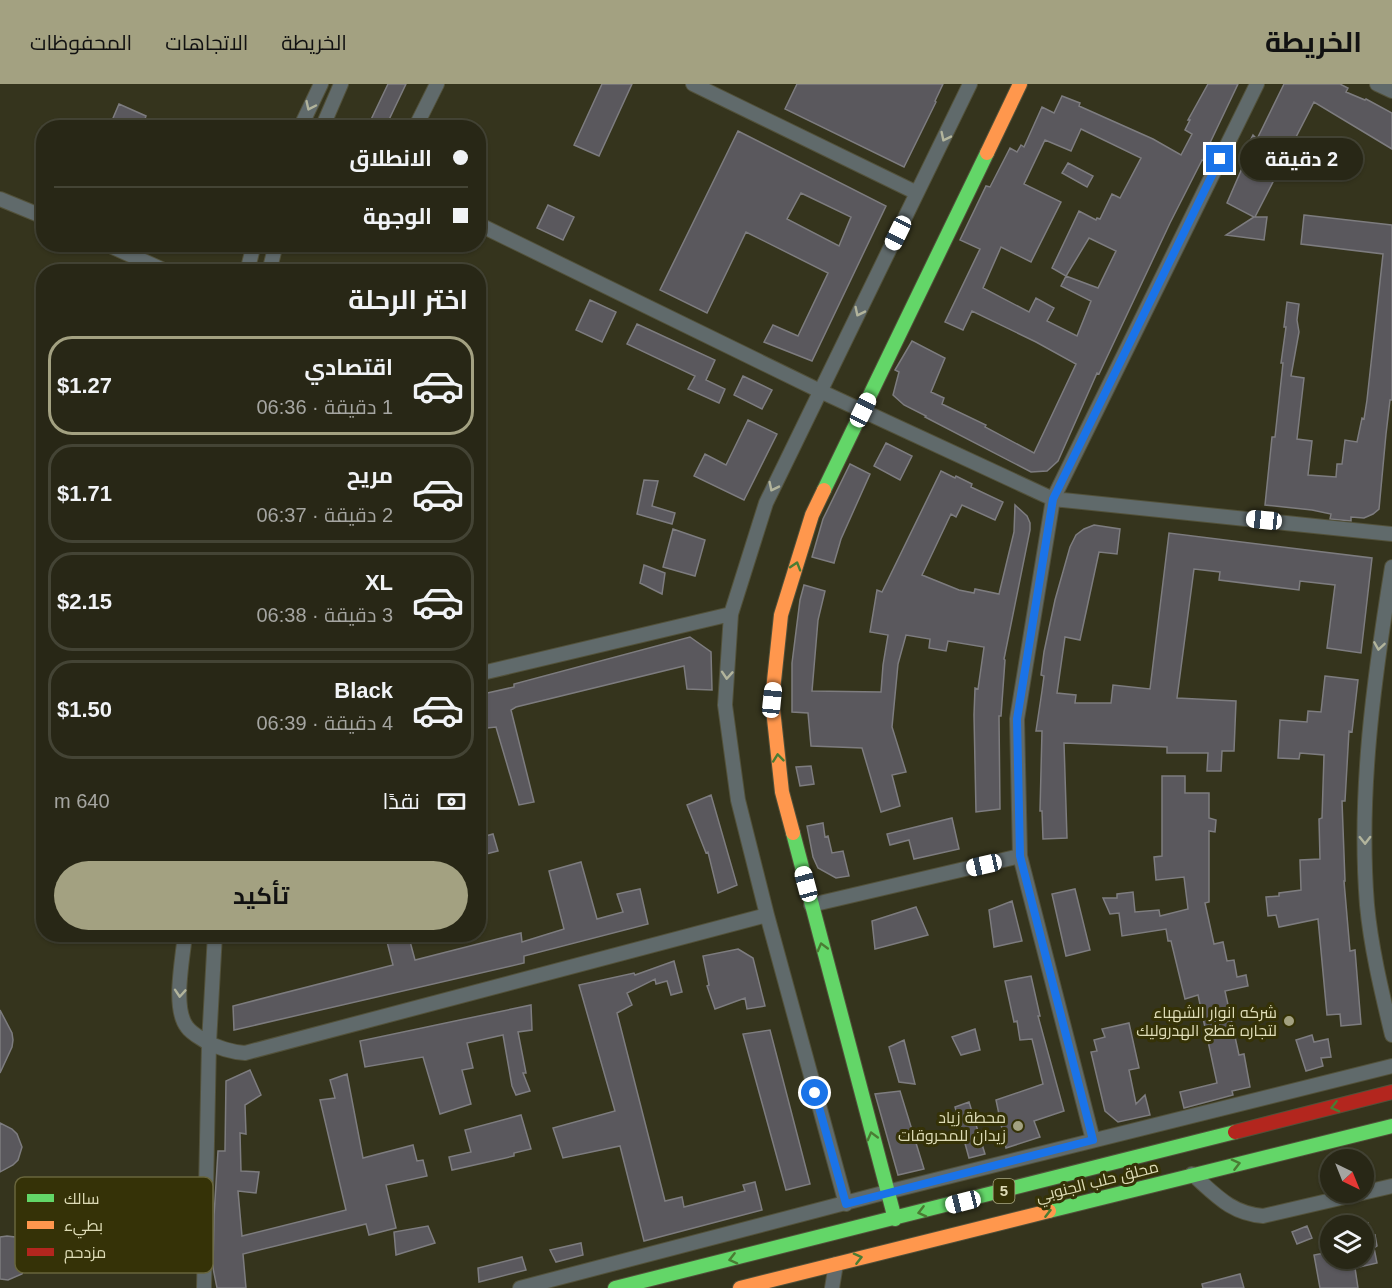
<!DOCTYPE html>
<html lang="ar">
<meta charset="utf-8">
<style>
body{margin:0;font-family:Helvetica,Cairo,sans-serif;background:#302f1f;color:#f1f3f6;direction:rtl;height:100vh;display:flex;flex-direction:column;font-size:22px;white-space:nowrap}
*{box-sizing:border-box;margin:0}
p{font-size:20px;color:#a5a5a1}
.icon{flex:none;width:33px;height:33px;fill:none;stroke:currentColor;stroke-width:2;stroke-linecap:round;stroke-linejoin:round}
.map{position:relative;flex:1;overflow:hidden;direction:ltr}
.details{position:absolute;left:36px;top:180px;width:450px;height:678px;display:flex;flex-direction:column;background:#282716;border-radius:24px;box-shadow:0 2px 4px #0004,0 0 0 2px #444435;direction:rtl}
.details>*{flex:none}
.hud{position:absolute;left:36px;top:36px;width:450px;height:132px;border-radius:24px;box-shadow:0 2px 4px #0004,0 0 0 2px #444435;direction:rtl;display:grid;align-content:center;height:132px;padding:0 18px;background:#282716}
.needle{width:39px;rotate:137deg}
.fabs{position:absolute;left:1320px;top:1065px;display:grid;gap:12px}
.fabs a{display:grid;place-items:center;width:54px;height:54px;border-radius:50%;background:#282716;box-shadow:0 2px 4px #0004,0 0 0 2px #444435;font-size:30px}
.end{position:absolute;width:27px;height:27px;margin:-14px;border:8px solid #1a73e8;background:#fff;box-shadow:0 0 0 3px #fff}
.from{border-radius:50%}
.bubble{position:absolute;height:42px;border-radius:21px;background:#282716;box-shadow:0 2px 4px #0004,0 0 0 2px #444435;font-size:20px;font-weight:700;line-height:42px;text-align:center;direction:rtl}
.car{position:absolute;width:18px;height:36px;margin:-18px -9px;border-radius:8px;box-shadow:0 0 4px 2px #0007;background:linear-gradient(#fff 24%,#345 0 40%,#fff 0 76%,#345 0 86%,#fff 0)}
.hud b{display:flex;align-items:center;gap:21px;height:57px;font-size:22px}
.hud b+b{border-top:2px solid #444435}
.hud i{width:15px;height:15px;background:#f1f3f6}
ul{padding:0;list-style:none}
li{display:flex;align-items:center;gap:18px;height:99px;margin:0 12px 9px;padding:0 6px;border:3px solid #444435;border-radius:24px}
li div{flex:1}
li b{display:block;font-size:22px}
li em{font-style:normal;font-weight:700}
li.selected{border-color:#a3a181}
li>.icon{width:54px;height:54px;stroke-width:1.5}
h2{padding:0 18px;font-size:27px;line-height:72px}
.pay{display:flex;align-items:center;gap:15px;height:66px;padding:0 18px;font-size:22px}
.pay p{margin-inline-start:auto}
.cta{display:flex;gap:12px;margin-top:auto;padding:12px 18px}
.cta a{flex:1;height:69px;border-radius:36px;background:#a3a181;color:#111;font-size:24px;font-weight:700;line-height:69px;text-align:center}
header{display:flex;align-items:center;gap:36px;box-sizing:border-box;height:84px;padding:0 30px;background:#a3a181;color:#111}
header strong{font-size:28px}
nav{display:flex;gap:33px;margin-inline-start:auto;font-size:21px}
.map>svg:first-child{display:block}
</style>
<header>
<strong>الخريطة</strong>
<nav><a>الخريطة</a><a>الاتجاهات</a><a>المحفوظات</a></nav>
</header>
<div class="map">
<svg width="1392" height="1204" viewBox="0 0 1392 1204">
<rect width="100%" height="100%" fill="#35341d"/>
<path fill="#5a585d" stroke="#7d7c7f" stroke-width="1.5" fill-rule="evenodd" d="M388 0H406L385 44H367Z
M602 0H632L599 72 574 61Z
M797 0H943L935 17 936 18 904 83 785 25Z
M1208 0H1238L1209 61 1214 63 1205 78 1202 76 1170 139 1099 290 1097 289 1058 377 1047 387 1031 388 925 333 926 332 904 321 893 311 899 288 895 286 912 257 945 274 931 308 944 314 942 320 986 341 985 343 1034 369 1076 280 1036 258 972 227 963 246 945 238 980 165 960 156 986 102 990 103 1010 64 1017 68 1021 61 1024 63 1042 23 1054 29 1062 12 1080 19 1079 22 1153 55 1181 71 1192 50 1185 46 1190 36H1188ZM1081 45 1141 74 1120 114 1112 110 1100 135 1097 134 1096 136 1079 127 1052 184 1066 192 1061 202 1091 217 1077 252 1047 237 1054 224 1036 214 1029 228 983 204 1001 163 1031 178 1061 118 1024 100 1045 56 1071 67ZM1089 154 1116 167 1098 204 1066 192Z
M1284 0H1340L1348 4 1346 8 1365 16 1366 15 1392 29V65L1314 18 1255 133H1267L1264 156 1226 151 1254 133 1227 119 1246 75 1242 73 1253 51 1257 55Z
M119 20 146 32 142 44H121L111 39Z
M738 47 886 122 812 277 764 258 773 241 798 252 828 189 746 148 707 229 660 206ZM801 109 851 133 839 162 787 135Z
M1068 79 1093 92 1087 103 1062 89Z
M548 121 574 133 563 156 537 144Z
M1304 131 1392 141V316H1390L1386 350 1379 425 1373 430 1364 434 1351 433V437L1330 435 1331 430 1312 426 1265 421 1272 353H1275L1283 279H1281L1286 243H1284L1287 218 1299 220 1297 236 1299 248 1291 292 1304 294 1297 355 1312 357 1308 391 1336 393 1337 380H1342L1345 356 1357 358 1362 334 1364 335 1367 316 1383 170 1301 160Z
M590 216 616 228 602 258 576 246Z
M637 240 715 276 706 296 725 305 719 319 688 305 695 292 627 260Z
M743 292 772 306 762 325 734 311Z
M748 336 777 350 744 416 694 392 705 370 726 381Z
M886 359 912 372 900 396 874 382Z
M850 380 870 390 841 455 834 479 812 473 823 435Z
M941 387 955 394 956 392 972 400 971 403 1003 418 995 436 962 421 956 433 951 430 922 491 959 506 974 509 975 505 999 510 1014 448 1015 421 1027 432 1030 439V446L1004 575 1005 576 1001 632H999L1000 725 976 728 974 631 975 604 978 605 984 563 948 557 946 567 929 564 930 555 906 551 898 580 892 643 906 688 892 691 900 722 881 728 862 664 811 662 808 629 792 628V579L800 516 804 501 825 507 818 536 812 607 881 608 883 581 888 551 870 548 877 506 882 508Z
M644 396 658 397 652 422 675 429 672 440 637 430Z
M1094 441 1120 445 1117 470 1099 468 1080 556 1065 553 1057 609 1076 611 1075 619H1111L1113 601 1150 605 1169 449 1372 474 1361 569 1327 564 1335 501 1300 497 1299 506 1219 496 1220 488 1194 485 1177 614 1236 617 1234 667H1222L1221 687H1207L1208 669H1167V663L1064 659 1067 754 1043 755 1042 727H1040L1042 647H1036L1042 607 1044 592 1041 591 1044 568 1055 516 1070 463 1076 451 1084 445Z
M673 445 705 456 695 492 663 483Z
M644 481 665 489 662 510 640 499Z
M690 553 711 568 712 606 687 605 684 582 516 623 511 626 534 718 519 721 496 643 478 645V611L514 603V600Z
M1325 592 1358 596 1352 648 1349 647 1345 717H1342L1345 797H1344L1350 867 1355 866 1361 940 1341 942 1340 930 1327 931 1318 835 1279 843 1276 831 1268 832 1266 813 1279 812V809L1301 806 1300 776 1320 775 1319 735 1322 734 1324 671 1300 669 1299 675 1278 674 1280 636 1307 638 1308 627 1321 628Z
M811 682 814 700 800 702 796 683Z
M1162 692H1185V709H1209V734L1216 736 1215 748 1209 747V818L1205 819 1214 860 1223 858 1227 877 1234 876 1237 893 1246 891 1248 902 1225 907 1239 971 1244 970 1250 1003 1232 1007 1233 1011 1184 1024 1180 1008 1217 999 1198 911 1185 915 1171 857H1168L1166 845 1122 852 1119 829 1110 830 1103 814H1117V810L1133 808 1135 828 1159 826 1160 832 1188 825 1184 793 1156 796 1154 773 1162 772Z
M711 711 737 801 718 809 708 768 706 769 687 721Z
M952 734 959 765 914 775 909 756 890 761 887 750Z
M823 739 825 753 828 752 832 769 843 767 849 792 836 794 818 784 813 773 807 742Z
M493 750 498 767 478 772V754Z
M581 778 597 835 623 828 617 810 640 805 648 840 524 872V879L234 946 233 922 393 881 385 850H408L415 876 521 849 522 858 564 845 549 787Z
M1075 805 1090 866 1066 872 1052 810Z
M1012 817 1022 857 994 863 989 826Z
M916 823 928 851 875 865 872 837Z
M738 865 753 874 765 922 747 925 745 914 715 925 707 902 709 901 703 872Z
M674 877 682 908 671 911 667 897 656 900 655 895 627 909 632 921 617 929 665 1117 682 1113 684 1123 745 1107 743 1101 755 1098 762 1126 644 1157 620 1062 563 1074 553 1044 615 1027 579 901 634 889 635 891Z
M1031 892 1040 932H1038L1064 1027 1034 1037 1040 1053 1006 1064 996 1016 1043 1000 1032 955 1020 956 1017 937 1014 938 1005 897Z
M531 921 532 946 518 948 526 989H523L530 1007 516 1011 512 1002 503 951 467 959 473 984 462 986 471 1020 440 1030 423 973 365 983 360 957Z
M0 926 12 949 13 956 12 963 0 989Z
M1129 939 1139 984 1129 986 1136 1020 1145 1011 1150 1031 1118 1038 1105 1027 1091 968 1097 967 1094 956 1105 953 1102 945Z
M975 945 980 966 961 971 952 953Z
M770 946 810 1100 786 1106 743 950Z
M1312 951 1314 958 1328 955 1331 973 1321 974 1323 982 1306 987 1296 956Z
M904 956 915 1000 899 998 889 963Z
M250 986 261 1011 245 1021 246 1050 240 1049 241 1087 259 1088 256 1109 238 1107 242 1152 346 1126 320 1016 335 1014 330 996 347 990 363 1074 413 1061 417 1077 423 1076 427 1092 386 1101 396 1144 369 1151 366 1140 243 1170 246 1204H217L213 1184 214 1132 218 1067H225L226 997Z
M900 1007 924 1085 898 1091 875 1010Z
M969 1018 985 1070 969 1074 955 1023Z
M521 1031 531 1065 514 1069V1072L452 1086 449 1073 471 1068 465 1046Z
M0 1039 12 1045 17 1050 22 1063 18 1076 13 1081 0 1088Z
M1368 1139 1371 1152 1375 1151 1377 1162 1374 1164 1377 1179 1355 1184 1358 1204H1320L1314 1171 1330 1168V1174H1364V1140Z
M428 1142 435 1159 396 1171 394 1148Z
M1307 1142 1312 1154 1297 1160 1292 1148Z
M7 1152 15 1153 26 1162 29 1177 22 1190 8 1196 0 1195V1153Z
M581 1159 583 1171 556 1178 550 1166Z
M522 1173 526 1186 479 1198 478 1184Z
M1240 1190 1244 1204H1203L1202 1200Z"/>
<g fill="none" stroke-linecap="round" stroke-linejoin="round">
<g stroke="#52513a" stroke-width="16">
<path id="street" d="M693 0 917 109
M1377 0 1392 7
M300 44 321 0
M322 44 341 0
M415 44 437 0
M0 115 44 133
M478 140 820 307 1053 415 1392 450
M106 160 168 188
M247 188 254 160
M269 188 276 160
M1392 483C1374 594 1358 708 1367 821 1371 864 1382 909 1392 951
M478 590 731 530
M811 821 1020 772
M185 850C183 874 172 924 187 943 191 949 199 953 205 957 218 964 231 968 245 969L767 831
M1093 1056 1020 772 1017 635 1053 415 1257 0
M1192 1090C1216 1111 1230 1129 1263 1132L1392 1102
M846 1120 767 831 738 716 725 621 731 530 766 419 970 0
M204 1204 209 959 215 850
M520 1204 887 1108 1392 982
M832 1204 836 1180"/>
</g>
<g stroke="#52513a" stroke-width="16">
<path id="fast" d="M824 406 987 69
M793 749 895 1135
M1049 1127 1392 1042
M615 1204 1235 1048"/>
</g>
<g stroke="#52513a" stroke-width="16">
<path id="slow" d="M987 69 1020 0
M793 749 782 708 772 616 781 531 812 431 824 406
M740 1204 1049 1127"/>
</g>
<g stroke="#52513a" stroke-width="16">
<path id="jam" d="M1235 1048 1392 1008"/>
</g>
<use href="#street" stroke="#606a6b" stroke-width="14"/>
<use href="#fast" stroke="#63d668" stroke-width="14"/>
<use href="#slow" stroke="#ff974d" stroke-width="14"/>
<use href="#jam" stroke="#b3261e" stroke-width="14"/>
</g>
<defs><path id="oneway-chevron" d="M-2-3.5L2.5 0L-2 3.5" fill="none" stroke-width="1.6" stroke-linecap="round" stroke-linejoin="round" transform="scale(1.5)"/></defs>
<g stroke="#b2b49c">
<use href="#oneway-chevron" transform="translate(310 22) rotate(115)"/>
<use href="#oneway-chevron" transform="translate(945 53) rotate(116)"/>
<use href="#oneway-chevron" transform="translate(859 228) rotate(116)"/>
<use href="#oneway-chevron" transform="translate(773 403) rotate(116)"/>
<use href="#oneway-chevron" transform="translate(1379 562) rotate(99)"/>
<use href="#oneway-chevron" transform="translate(727 591) rotate(94)"/>
<use href="#oneway-chevron" transform="translate(1365 756) rotate(89)"/>
<use href="#oneway-chevron" transform="translate(180 909) rotate(94)"/>
</g>
<g stroke="#4a7c33">
<use href="#oneway-chevron" transform="translate(796 482) rotate(-73)"/>
<use href="#oneway-chevron" transform="translate(778 674) rotate(-96)"/>
<use href="#oneway-chevron" transform="translate(822 863) rotate(-105)"/>
<use href="#oneway-chevron" transform="translate(1335 1023) rotate(166)"/>
<use href="#oneway-chevron" transform="translate(872 1052) rotate(-105)"/>
<use href="#oneway-chevron" transform="translate(1236 1080) rotate(-14)"/>
<use href="#oneway-chevron" transform="translate(1047 1127) rotate(-14)"/>
<use href="#oneway-chevron" transform="translate(922 1128) rotate(166)"/>
<use href="#oneway-chevron" transform="translate(858 1174) rotate(-14)"/>
<use href="#oneway-chevron" transform="translate(733 1175) rotate(166)"/>
</g>
<g fill="none" stroke-linecap="round" stroke-linejoin="round">
<path stroke="#1a73e8" stroke-width="8" d="M815 1009 846 1120 1093 1056 1020 772 1017 635 1053 415 1220 75"/>
</g>
<g fill="#a3a181" stroke="#353207" stroke-width="2">
<circle cx="1289" cy="937" r="6"/>
<circle cx="1018" cy="1042" r="6"/>
</g>
<g text-anchor="middle" stroke-width="6" stroke-linejoin="round" paint-order="stroke">
<rect fill="#353207" stroke="#aba982" stroke-width="1.5" x="993.5" y="1095" width="21" height="24" rx="4.5"/>
<g font-size="15" font-weight="bold" fill="#dedcb7">
<text x="1004" y="1112">5</text>
</g>
<g font-size="16" fill="#dedcb7" stroke="#353207" text-anchor="end">
<text x="1277" y="934">شركه انوار الشهباء<tspan x="1277" dy="18">لتجاره قطع الهدروليك</tspan></text>
<text x="1006" y="1039">محطة زياد<tspan x="1006" dy="18">زيدان للمحروقات</tspan></text>
</g>
<g font-size="16" fill="#dedcb7" stroke="#353207">
<text transform="translate(1097 1097) rotate(-14)" y="6">محلق حلب الجنوبي</text>
</g>
</g>
<rect x="15" y="1093" width="198" height="96" rx="9" fill="#353207" stroke="#68653c" stroke-width="1.5"/>
<rect x="27" y="1110" width="27" height="8" fill="#63d668"/>
<rect x="27" y="1137" width="27" height="8" fill="#ff974d"/>
<rect x="27" y="1164" width="27" height="8" fill="#b3261e"/>
<g font-size="16" fill="#dedcb7">
<text x="64" y="1120">سالك</text>
<text x="64" y="1147">بطيء</text>
<text x="64" y="1174">مزدحم</text>
</g>
</svg>
<div class="fabs">
<a><svg class="needle" viewBox="-14 -14 28 28"><path d="M0-13l5 13h-10z" fill="#e53935"/><path d="M0 13l5-13h-10z" fill="#a5a5a1"/></svg></a>
<a><svg class="icon" aria-label="layers" viewBox="0 0 24 24"><path d="M12 4l9 5-9 5-9-5zM3 14l9 5 9-5"/></svg></a>
</div>
<i class="end from" style="left:815px;top:1009px"></i>
<i class="end" style="left:1220px;top:75px"></i>
<div class="bubble" style="left:1240px;top:54px;width:123px">2 دقيقة</div>
<i class="car" style="left:898px;top:149px;rotate:206deg"></i>
<i class="car" style="left:863px;top:326px;rotate:26deg"></i>
<i class="car" style="left:1264px;top:436px;rotate:276deg"></i>
<i class="car" style="left:772px;top:616px;rotate:6deg"></i>
<i class="car" style="left:984px;top:781px;rotate:257deg"></i>
<i class="car" style="left:806px;top:800px;rotate:345deg"></i>
<i class="car" style="left:963px;top:1118px;rotate:256deg"></i>
<div class="hud">
<b><i class="from"></i>الانطلاق</b>
<b><i></i>الوجهة</b>
</div>
<section class="details">
<h2>اختر الرحلة</h2>
<ul>
<li class="selected"><svg class="icon" aria-label="car" viewBox="0 0 24 24"><path d="M5 17H2v-5l4-1 3-4h7l3 4 3 1v5h-3M9 17h6M6 11h13"/><circle cx="7" cy="17" r="2"/><circle cx="17" cy="17" r="2"/></svg><div><b>اقتصادي</b><p>1 دقيقة · 06:36</p></div><em>$1.27</em></li>
<li><svg class="icon" aria-label="car" viewBox="0 0 24 24"><path d="M5 17H2v-5l4-1 3-4h7l3 4 3 1v5h-3M9 17h6M6 11h13"/><circle cx="7" cy="17" r="2"/><circle cx="17" cy="17" r="2"/></svg><div><b>مريح</b><p>2 دقيقة · 06:37</p></div><em>$1.71</em></li>
<li><svg class="icon" aria-label="car" viewBox="0 0 24 24"><path d="M5 17H2v-5l4-1 3-4h7l3 4 3 1v5h-3M9 17h6M6 11h13"/><circle cx="7" cy="17" r="2"/><circle cx="17" cy="17" r="2"/></svg><div><b>XL</b><p>3 دقيقة · 06:38</p></div><em>$2.15</em></li>
<li><svg class="icon" aria-label="car" viewBox="0 0 24 24"><path d="M5 17H2v-5l4-1 3-4h7l3 4 3 1v5h-3M9 17h6M6 11h13"/><circle cx="7" cy="17" r="2"/><circle cx="17" cy="17" r="2"/></svg><div><b>Black</b><p>4 دقيقة · 06:39</p></div><em>$1.50</em></li>
</ul>
<div class="pay"><svg class="icon" aria-label="cash" viewBox="0 0 24 24"><path d="M3 7h18v10H3z"/><circle cx="12" cy="12" r="2"/></svg>نقدًا<p>640 m</p></div>
<div class="cta"><a>تأكيد</a></div>
</section>
</div>
